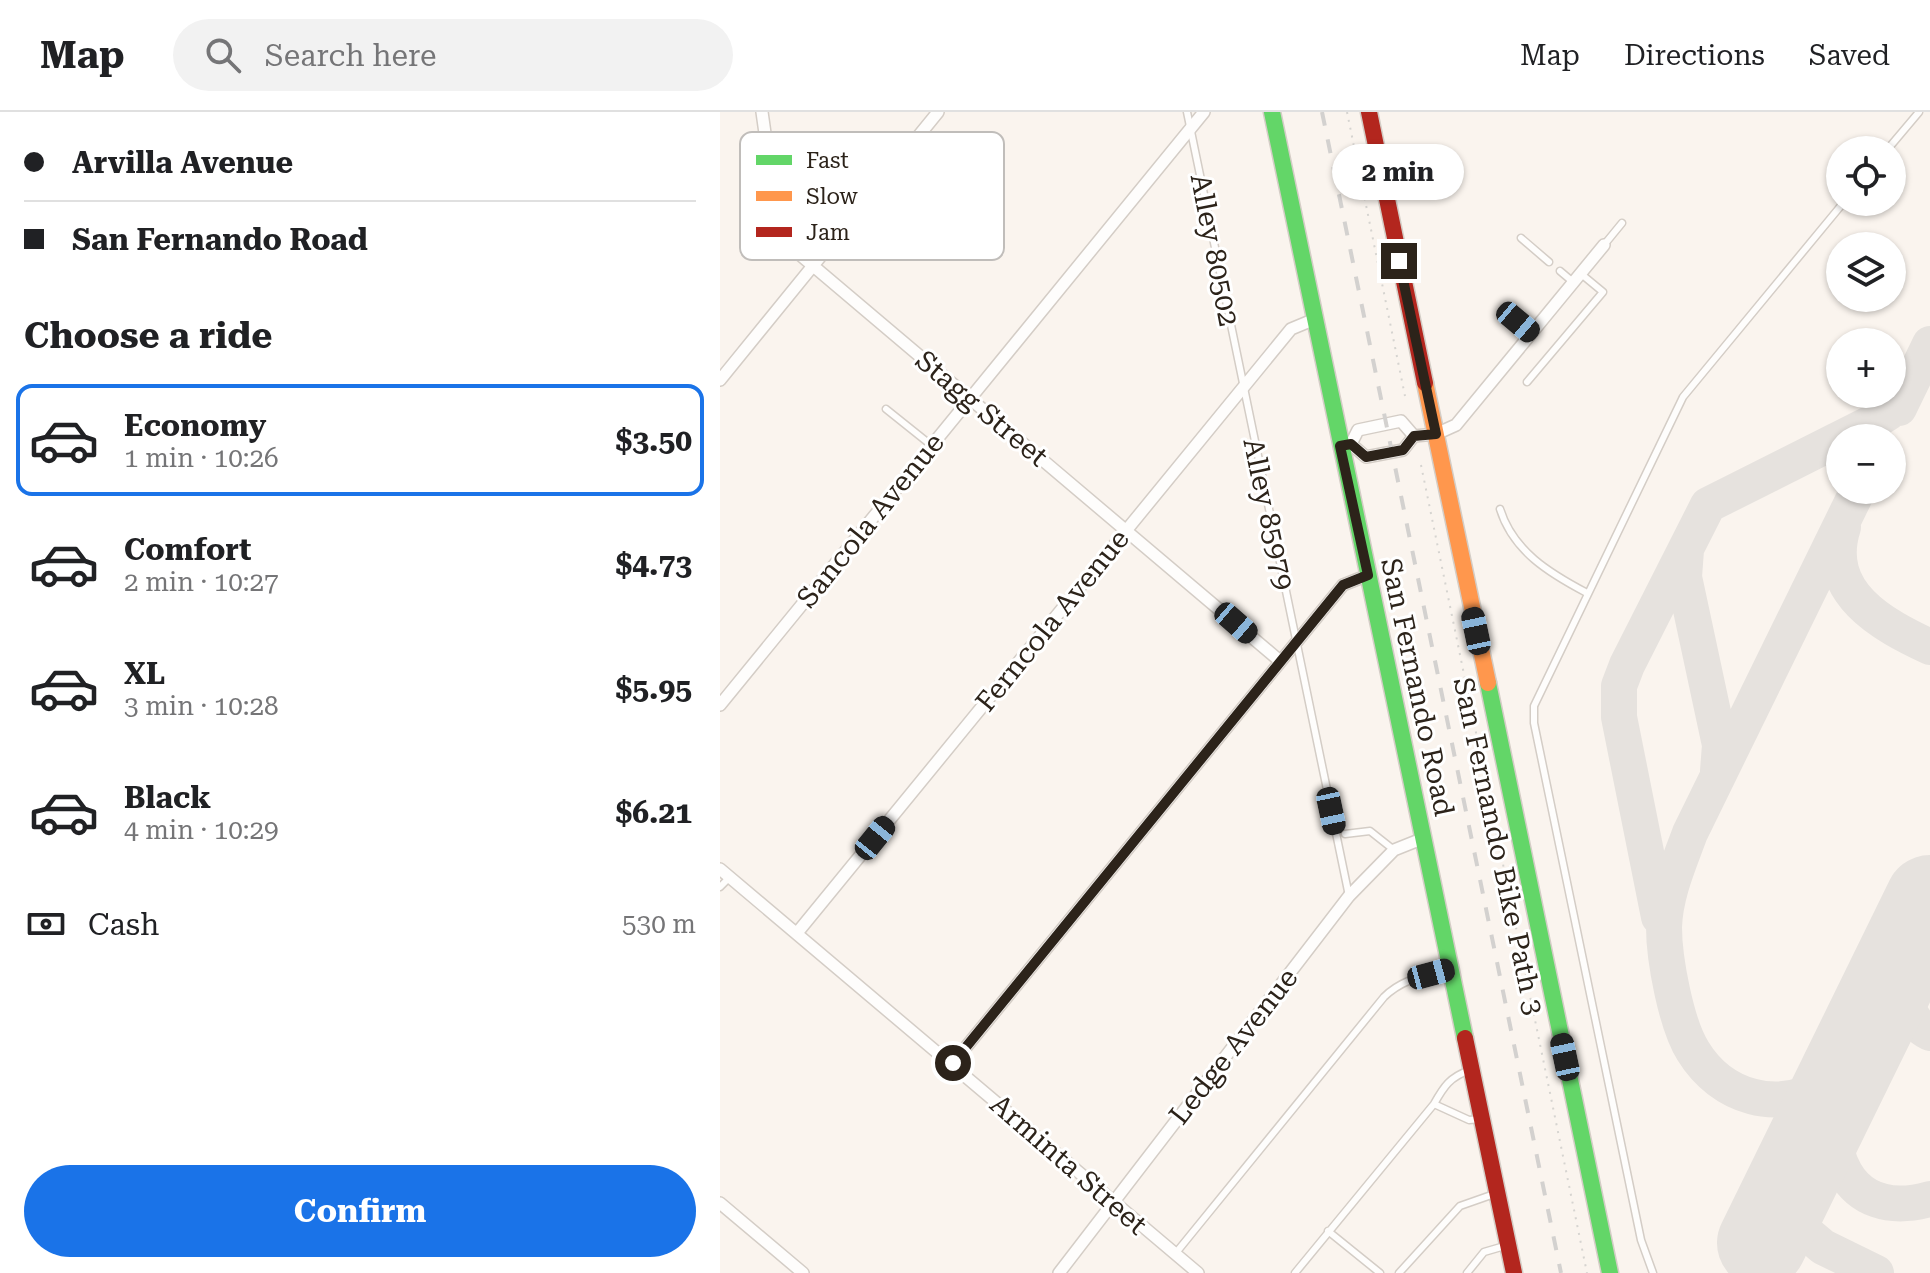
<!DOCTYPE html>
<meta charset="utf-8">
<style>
body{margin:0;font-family:"Roboto Serif",serif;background:#f2f2f2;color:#202124;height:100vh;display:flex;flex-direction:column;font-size:30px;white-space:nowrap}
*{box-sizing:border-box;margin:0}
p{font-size:26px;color:#757577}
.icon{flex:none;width:44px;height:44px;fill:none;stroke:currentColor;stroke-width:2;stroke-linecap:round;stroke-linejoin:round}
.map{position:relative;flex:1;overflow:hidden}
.details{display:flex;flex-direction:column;background:#fff;width:720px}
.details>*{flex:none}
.banner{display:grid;align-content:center;height:176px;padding:0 24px;background:#fff}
.tools{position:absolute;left:1106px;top:24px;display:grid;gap:16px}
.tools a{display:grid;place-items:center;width:80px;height:80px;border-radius:50%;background:#fff;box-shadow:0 2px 6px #0004;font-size:40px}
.end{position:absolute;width:36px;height:36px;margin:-18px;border:10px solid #2c231a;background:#fff;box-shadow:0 0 0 4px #fff}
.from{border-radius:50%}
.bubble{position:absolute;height:56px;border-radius:28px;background:#fff;box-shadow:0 2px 6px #0004;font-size:26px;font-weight:700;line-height:56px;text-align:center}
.car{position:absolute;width:24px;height:48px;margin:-24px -12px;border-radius:10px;box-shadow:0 0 6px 2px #0007;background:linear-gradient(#222 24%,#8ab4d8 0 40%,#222 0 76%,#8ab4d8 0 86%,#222 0)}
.banner b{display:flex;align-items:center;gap:28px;height:76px;font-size:30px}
.banner b+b{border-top:2px solid #e0e0e0}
.banner i{width:20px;height:20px;background:#202124}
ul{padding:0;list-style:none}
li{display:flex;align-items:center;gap:24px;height:112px;margin:0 16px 12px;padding:0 8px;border:4px solid transparent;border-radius:16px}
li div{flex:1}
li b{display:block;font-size:30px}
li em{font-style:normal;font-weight:700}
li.current{border-color:#1a73e8}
li>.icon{width:72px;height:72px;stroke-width:1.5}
h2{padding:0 24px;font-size:36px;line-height:96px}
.pay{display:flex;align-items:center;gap:20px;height:88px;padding:0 24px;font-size:30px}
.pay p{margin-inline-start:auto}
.primary-button{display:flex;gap:16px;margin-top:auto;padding:16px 24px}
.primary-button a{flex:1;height:92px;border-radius:48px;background:#1a73e8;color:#fff;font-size:32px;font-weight:700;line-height:92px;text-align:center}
header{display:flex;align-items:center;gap:48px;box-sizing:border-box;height:112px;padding:0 40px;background:#fff;border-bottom:2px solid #e0e0e0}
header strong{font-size:38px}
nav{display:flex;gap:44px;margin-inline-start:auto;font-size:28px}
.search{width:560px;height:72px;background:#f2f2f2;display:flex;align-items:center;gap:20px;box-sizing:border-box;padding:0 28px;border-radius:44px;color:#757577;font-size:30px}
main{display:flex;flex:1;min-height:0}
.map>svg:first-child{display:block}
</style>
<header>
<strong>Map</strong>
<div class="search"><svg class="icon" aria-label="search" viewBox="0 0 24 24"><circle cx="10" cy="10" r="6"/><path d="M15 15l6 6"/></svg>Search here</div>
<nav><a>Map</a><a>Directions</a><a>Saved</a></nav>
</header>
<main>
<section class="details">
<div class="banner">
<b><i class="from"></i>Arvilla Avenue</b>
<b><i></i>San Fernando Road</b>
</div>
<h2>Choose a ride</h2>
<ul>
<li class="current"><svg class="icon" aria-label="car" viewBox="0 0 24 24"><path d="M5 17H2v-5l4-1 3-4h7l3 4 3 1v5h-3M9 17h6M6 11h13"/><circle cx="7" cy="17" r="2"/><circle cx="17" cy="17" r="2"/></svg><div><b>Economy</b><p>1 min · 10:26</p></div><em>$3.50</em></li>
<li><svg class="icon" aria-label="car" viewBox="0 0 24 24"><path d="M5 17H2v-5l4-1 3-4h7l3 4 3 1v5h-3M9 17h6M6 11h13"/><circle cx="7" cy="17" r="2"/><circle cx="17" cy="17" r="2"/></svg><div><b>Comfort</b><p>2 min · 10:27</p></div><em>$4.73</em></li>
<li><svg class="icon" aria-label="car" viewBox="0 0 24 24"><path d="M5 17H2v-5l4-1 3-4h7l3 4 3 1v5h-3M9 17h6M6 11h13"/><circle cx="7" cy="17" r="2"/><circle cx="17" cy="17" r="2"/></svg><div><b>XL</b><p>3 min · 10:28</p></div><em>$5.95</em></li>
<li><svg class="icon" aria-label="car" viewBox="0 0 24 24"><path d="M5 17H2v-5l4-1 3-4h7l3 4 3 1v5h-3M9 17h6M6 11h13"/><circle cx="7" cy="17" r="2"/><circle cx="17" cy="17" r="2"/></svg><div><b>Black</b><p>4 min · 10:29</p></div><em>$6.21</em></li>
</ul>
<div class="pay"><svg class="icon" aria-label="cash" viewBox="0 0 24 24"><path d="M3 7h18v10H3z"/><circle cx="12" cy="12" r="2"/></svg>Cash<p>530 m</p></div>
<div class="primary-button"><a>Confirm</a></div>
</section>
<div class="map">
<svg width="1210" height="1161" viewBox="0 0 1210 1161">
<rect width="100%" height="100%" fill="#faf4ee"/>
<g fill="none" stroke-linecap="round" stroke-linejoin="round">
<path stroke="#e6e2de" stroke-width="36" d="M1179 296 1210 232
M1123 415C1102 481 1163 513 1210 535
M966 438 964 465 1000 633 998 659
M939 805 899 605V574L907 553 988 393 1155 309 1169 300 1188 276
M1184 840C1182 868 1180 906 1210 921
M1137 936C1128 949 1118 963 1105 972 1058 1003 1001 985 973 939 956 912 944 847 944 815 945 782 959 751 970 721L1138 378
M1123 964C1098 1033 1124 1111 1210 1087
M1058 1097 1103 1135 1156 1161"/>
<path stroke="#e6e2de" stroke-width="90" d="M1042 1131 1210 788"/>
<g stroke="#d4cdc6" stroke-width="9">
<path id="lane" d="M467 0 629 784
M1167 38 1199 0
M801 126 829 150
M884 133 902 111
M840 159 853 170
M784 198 812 222
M807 270 883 180 860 161
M166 297 211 333
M780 397C793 439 829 461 867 481
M625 722 650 719 674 738
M0 775 10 765
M714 992 749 1008 761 1007
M608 1119 660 1161
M455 1142 664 885C682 867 706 863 730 856
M575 1161 714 992C724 974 730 965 750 958
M679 1161 740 1094 777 1081
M747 1161 764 1140 788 1133
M933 1161 921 1128 814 611V594L963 285 1124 90"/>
</g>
<g stroke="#d4cdc6" stroke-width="14">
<path id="street" d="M42 0 58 113 72 136 560 549
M0 268 218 0
M631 332 646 345 683 338 694 324 716 322 736 313 884 133
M631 332 638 318 681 309 694 324
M0 593 484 0
M0 757 478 1161
M77 821 571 217 595 207
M233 951 623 473 648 463
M0 1091 83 1161
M339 1161 629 784 674 738 704 726"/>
</g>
<g stroke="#d4cdc6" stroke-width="19">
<path id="fast" d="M552 0 745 926
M768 571 890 1161"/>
</g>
<g stroke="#d4cdc6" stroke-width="19">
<path id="slow" d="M705 271 768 571"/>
</g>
<g stroke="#d4cdc6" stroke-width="19">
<path id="jam" d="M649 0 705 271
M745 926 794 1161"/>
</g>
<path stroke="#d6d4d0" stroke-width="2" stroke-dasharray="2 6" stroke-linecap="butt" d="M627 0 685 284
M701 353 867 1161"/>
<use href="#lane" stroke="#fefdfc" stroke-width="6"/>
<use href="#street" stroke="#fefdfc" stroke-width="11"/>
<use href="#fast" stroke="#63d668" stroke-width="16"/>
<use href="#slow" stroke="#ff974d" stroke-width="16"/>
<use href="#jam" stroke="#b3261e" stroke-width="16"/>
<path stroke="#d3d1cf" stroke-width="4" stroke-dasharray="14 14" stroke-linecap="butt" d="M602 0 841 1161"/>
</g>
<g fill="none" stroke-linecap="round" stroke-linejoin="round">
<path stroke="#2c231a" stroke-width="10" d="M233 951 623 473 648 463 620 334 631 332 646 345 683 338 694 324 716 322 679 149"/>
</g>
<g text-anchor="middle" stroke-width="6" stroke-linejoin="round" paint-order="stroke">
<g font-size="28" fill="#2c231a" stroke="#fff">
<text transform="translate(495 138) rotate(79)" y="10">Alley 80502</text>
<text transform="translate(262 296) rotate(40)" y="10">Stagg Street</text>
<text transform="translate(549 402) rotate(78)" y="10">Alley 85979</text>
<text transform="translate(150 408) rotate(-51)" y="10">Sancola Avenue</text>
<text transform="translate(332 508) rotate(-51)" y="10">Ferncola Avenue</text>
<text transform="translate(698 575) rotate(78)" y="10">San Fernando Road</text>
<text transform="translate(779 734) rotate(78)" y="10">San Fernando Bike Path 3</text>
<text transform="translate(513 934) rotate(-52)" y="10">Ledge Avenue</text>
<text transform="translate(349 1052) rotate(41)" y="10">Arminta Street</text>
</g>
</g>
<rect x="20" y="20" width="264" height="128" rx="12" fill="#fff" stroke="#c0bdba" stroke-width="2"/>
<rect x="36" y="43" width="36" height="10" fill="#63d668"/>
<rect x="36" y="79" width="36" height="10" fill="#ff974d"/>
<rect x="36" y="115" width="36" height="10" fill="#b3261e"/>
<g font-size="22" fill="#2c231a">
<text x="86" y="56">Fast</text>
<text x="86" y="92">Slow</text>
<text x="86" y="128">Jam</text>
</g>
</svg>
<div class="tools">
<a><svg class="icon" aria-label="locate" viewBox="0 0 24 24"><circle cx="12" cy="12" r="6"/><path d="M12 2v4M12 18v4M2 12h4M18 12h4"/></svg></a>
<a><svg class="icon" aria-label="layers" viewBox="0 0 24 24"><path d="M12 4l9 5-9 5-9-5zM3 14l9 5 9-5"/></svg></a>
<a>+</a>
<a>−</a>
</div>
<i class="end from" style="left:233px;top:951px"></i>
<i class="end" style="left:679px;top:149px"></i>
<div class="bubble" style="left:612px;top:32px;width:132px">2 min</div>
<i class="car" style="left:798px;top:210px;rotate:130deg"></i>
<i class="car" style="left:516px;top:511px;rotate:131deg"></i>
<i class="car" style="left:756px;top:519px;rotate:348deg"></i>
<i class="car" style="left:611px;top:699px;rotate:168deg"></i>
<i class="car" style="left:155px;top:726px;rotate:39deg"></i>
<i class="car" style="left:711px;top:862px;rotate:75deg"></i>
<i class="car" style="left:845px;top:945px;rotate:348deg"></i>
</div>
</main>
